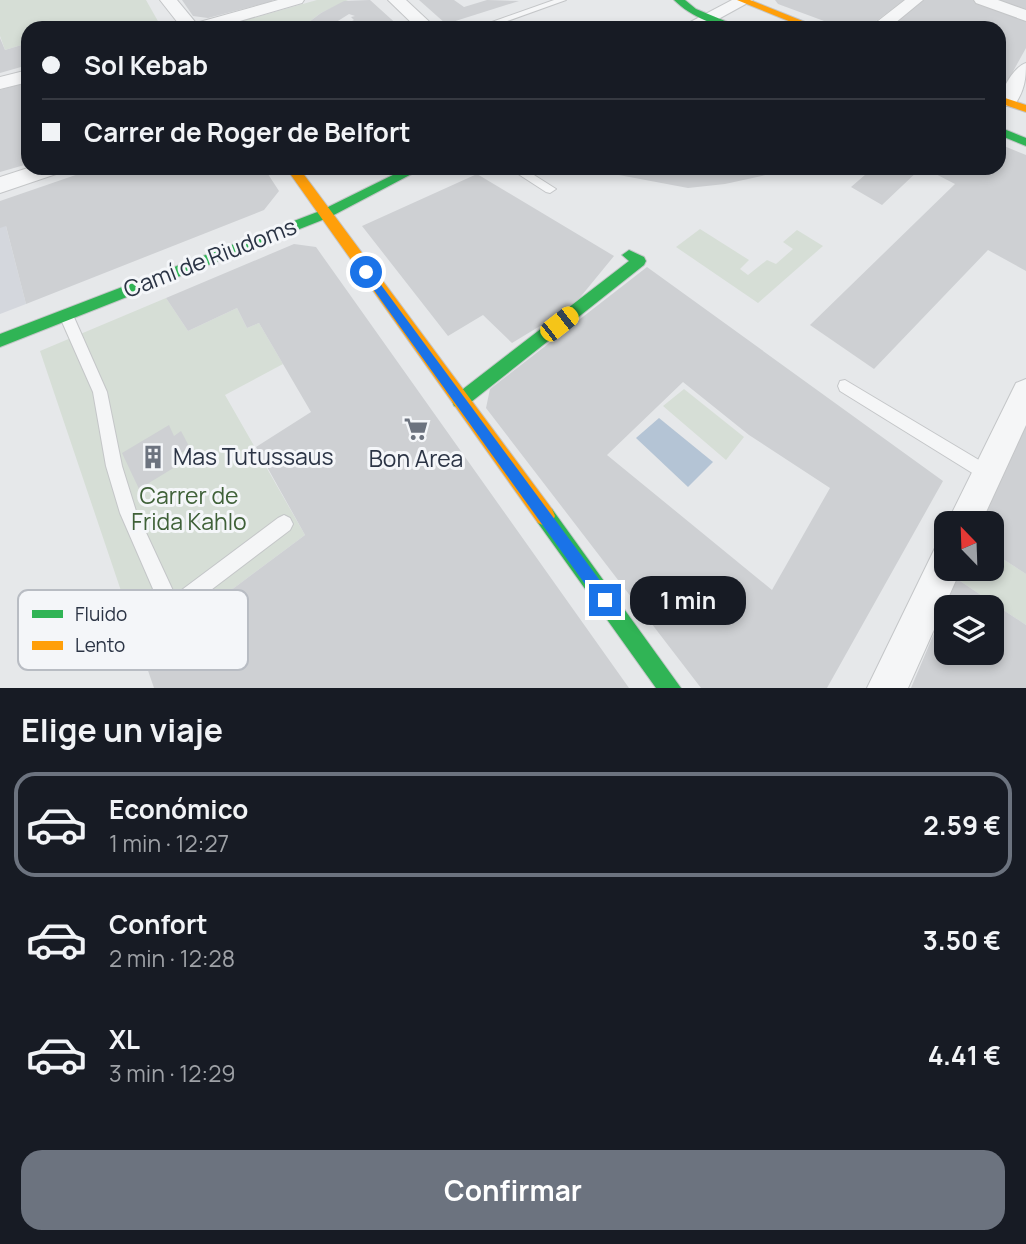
<!DOCTYPE html>
<html lang="es">
<meta charset="utf-8">
<style>
body{margin:0;font-family:Manrope,sans-serif;background:#20242c;color:#f1f3f6;height:100vh;display:flex;flex-direction:column;font-size:26px;white-space:nowrap}
*{box-sizing:border-box;margin:0}
p{font-size:23px;color:#9ea1a6}
.icon{flex:none;width:38px;height:38px;fill:none;stroke:currentColor;stroke-width:2;stroke-linecap:round;stroke-linejoin:round}
.map{position:relative;height:688px;overflow:hidden}
.side{display:flex;flex-direction:column;background:#171b24;flex:1}
.side>*{flex:none}
.hud{position:absolute;left:21px;top:21px;width:985px;height:154px;border-radius:21px;box-shadow:0 4px 10px #0003;display:grid;align-content:center;height:154px;padding:0 21px;background:#171b24}
.needle{width:46px;rotate:337deg}
.tools{position:absolute;left:934px;top:511px;display:grid;gap:14px}
.tools a{display:grid;place-items:center;width:70px;height:70px;border-radius:14px;background:#171b24;box-shadow:0 4px 10px #0003;font-size:35px}
.end{position:absolute;width:32px;height:32px;margin:-16px;border:9px solid #1a73e8;background:#fff;box-shadow:0 0 0 4px #fff}
.from{border-radius:50%}
.bubble{position:absolute;height:49px;border-radius:21px;background:#171b24;box-shadow:0 4px 10px #0003;font-size:23px;font-weight:700;line-height:49px;text-align:center}
.car{position:absolute;width:21px;height:42px;margin:-21px -10px;border-radius:9px;box-shadow:0 0 5px 2px #0007;background:linear-gradient(#f5c518 24%,#345 0 40%,#f5c518 0 76%,#345 0 86%,#f5c518 0)}
.hud b{display:flex;align-items:center;gap:24px;height:66px;font-size:26px}
.hud b+b{border-top:2px solid #363941}
.hud i{width:18px;height:18px;background:#f1f3f6}
ul{padding:0;list-style:none}
li{display:flex;align-items:center;gap:21px;height:105px;margin:0 14px 10px;padding:0 7px;border:4px solid transparent;border-radius:21px}
li div{flex:1}
li b{display:block;font-size:26px}
li em{font-style:normal;font-weight:700}
li.current{border-color:#6c737f}
li>.icon{width:63px;height:63px;stroke-width:1.5}
h2{padding:0 21px;font-size:32px;line-height:84px}
.primary-button{display:flex;gap:14px;margin-top:auto;padding:14px 21px}
.primary-button a{flex:1;height:80px;border-radius:21px;background:#6c737f;color:#fff;font-size:28px;font-weight:700;line-height:80px;text-align:center}
.map>svg:first-child{display:block}
</style>
<div class="map">
<svg width="1026" height="688" viewBox="0 0 1026 688">
<rect width="100%" height="100%" fill="#e6e8ea"/>
<path fill="#d4d7dd" d="M0 203 26 304 0 314Z"/>
<path fill="#d6ded6" d="M0 0H146L159 23 154 28H28V43L5 50 0 36Z
M317 0H348L321 13 301 28H229L236 26 235 23Z
M700 229 749 260 740 269 748 275 767 260 776 264 793 249 783 242 797 230 823 246 758 303 676 247Z
M166 298 188 331 237 308 247 328 259 323 283 364 225 395 305 535 143 656 40 351Z
M684 389 744 437 726 460 663 406Z
M992 552 1026 574V625L957 579 961 569H992Z"/>
<path fill="#b4c4d5" d="M659 418 713 462 688 487 636 438Z"/>
<path fill="#ced0d3" fill-rule="evenodd" d="M182 0H272L273 1 208 18 193 16Z
M370 0 401 28H359L352 21 354 20 351 17 355 16 349 14 330 26 335 28H301L321 13 344 1Z
M419 0H454L464 7 487 0 519 1 446 24Z
M775 0H904L867 28H843L778 4Z
M924 0H973L1026 19V48L1006 84 999 85V28H888Z
M993 0H1026V12Z
M0 38 5 50 28 43V65L0 73Z
M28 82V164L0 172V90Z
M999 144 1026 155V271L988 250 874 369 810 325 955 184 924 168H999Z
M96 168H264L279 191 264 210 26 304 6 226 0 228V201Z
M784 168 775 173 725 184 688 188 587 169Z
M873 168H921L882 205 851 187Z
M477 174 614 256 573 306 512 343 483 315 448 336 362 226Z
M294 244 316 247 629 688H154L143 656 305 535 256 447 311 412 259 323 247 328 237 308 188 331 166 298Z
M647 267 943 481 827 688H701L486 408 490 389ZM683 382 749 435 830 488 772 590 607 455Z
M1026 424V574L992 552V523H981Z
M169 425 174 436 181 431 190 448 181 453 185 461 139 489 122 453Z
M957 579 1026 625V688H911ZM947 607H992V653H947Z"/>
<g fill="none" stroke-linecap="round" stroke-linejoin="round">
<g stroke="#c4c6c8" stroke-width="2">
<path id="lane" d="M554 0H566L488 28H475Z
M509 168H523L556 189 550 193 546 192Z
M66 310 73 315 107 392 122 466 136 511 175 595 278 518 284 515 290 518 293 524 290 530 182 612 189 628 187 635 180 637 173 635 120 513 106 466 93 392 59 315Z
M845 380 994 469 996 474 994 479 988 482 982 479 840 391 838 386 840 381Z"/>
</g>
<g stroke="#c4c6c8" stroke-width="2">
<path id="street" d="M160 0H177L196 23 278 0H304L302 3 216 28H182Z
M388 0H406L436 28H417Z
M732 0H753L702 28H679Z
M905 0H923L889 28H869Z
M974 0H998L1026 10V21L976 3Z
M1026 63C1026 81 1024 91 1014 106H1000C998 94 1013 67 1026 63Z
M28 70V82L0 89V77Z
M28 168H62L59 173 0 193V177Z
M1026 379V425L981 523H947L1016 383Z
M947 542V569H961L908 688H867L935 548Z"/>
</g>
<g stroke="#c4c6c8" stroke-width="2">
<path id="fast" d="M674 0H685L696 9 742 28C718 28 691 17 674 0Z
M999 127 1026 138V146L999 135Z
M407 168H423L330 217 0 347V334L320 211Z
M629 250 644 257 646 261 644 265 466 406 460 408 454 406 452 401 454 396 629 261 622 255Z
M545 506 552 509 681 688H656L538 523 535 516 538 509Z"/>
</g>
<g stroke="#c4c6c8" stroke-width="2">
<path id="slow" d="M737 0H750L820 28H806Z
M999 96 1026 105V112L999 103Z
M286 168H299L552 509 555 516 552 523 545 526 538 523Z"/>
</g>
<use href="#lane" fill="#f5f6f7" fill-rule="evenodd"/>
<use href="#street" fill="#f5f6f7" fill-rule="evenodd"/>
<use href="#fast" fill="#30b455" fill-rule="evenodd"/>
<use href="#slow" fill="#ff9f0a" fill-rule="evenodd"/>
</g>
<path fill="#1a73e8" d="M366 268 370 270 610 594 613 600 610 605 605 607 600 605 363 275V270Z"/>
<defs>
<g id="supermarket-bare" transform="scale(1.89)"><path d="M-6-5.5h2.5l.6 2H6L4.5 2H-2.5L-4.4-4H-6ZM-1.5 3.2a1.3 1.3 0 1 0 .1 0ZM3 3.2a1.3 1.3 0 1 0 .1 0Z" fill="#6c737f" stroke="#f4f6f9" stroke-width="2.5" paint-order="stroke"/></g>
<g id="building-bare" transform="scale(1.89)"><path d="M-4-6H4V6H1V3H-1V6H-4ZM-2.5-4.3h1.7v1.8h-1.7ZM.8-4.3h1.7v1.8H.8ZM-2.5-1h1.7V.8h-1.7ZM.8-1h1.7V.8H.8Z" fill="#6c737f" stroke="#f4f6f9" stroke-width="2.5" paint-order="stroke"/></g>
</defs>
<g fill-rule="evenodd">
<use href="#supermarket-bare" x="416" y="429"/>
<use href="#building-bare" x="153" y="457"/>
</g>
<g text-anchor="middle" stroke-width="6" stroke-linejoin="round" paint-order="stroke">
<g font-size="23" fill="#2b3445" stroke="#f4f6f9">
<text transform="translate(210 258) rotate(-21)" y="8">Camí de Riudoms</text>
</g>
<g font-size="23" fill="#2b3445" stroke="#f4f6f9" text-anchor="start">
<text x="173" y="465">Mas Tutussaus</text>
<text x="416" y="467" text-anchor="middle">Bon Area</text>
</g>
<g font-size="23" fill="#3f6138" stroke="#f4f6f9">
<text x="189" y="504">Carrer de<tspan x="189" dy="26">Frida Kahlo</tspan></text>
</g>
</g>
<rect x="18" y="590" width="230" height="80" rx="10" fill="#f4f6f9" stroke="#b8bcc3" stroke-width="2"/>
<rect x="32" y="610" width="31" height="8" fill="#30b455"/>
<rect x="32" y="641" width="31" height="9" fill="#ff9f0a"/>
<g font-size="19" fill="#2b3445">
<text x="75" y="621">Fluido</text>
<text x="75" y="652">Lento</text>
</g>
</svg>
<div class="tools">
<a><svg class="needle" viewBox="-14 -14 28 28"><path d="M0-13l5 13h-10z" fill="#e53935"/><path d="M0 13l5-13h-10z" fill="#9ea1a6"/></svg></a>
<a><svg class="icon" aria-label="layers" viewBox="0 0 24 24"><path d="M12 4l9 5-9 5-9-5zM3 14l9 5 9-5"/></svg></a>
</div>
<i class="end from" style="left:366px;top:272px"></i>
<i class="end" style="left:605px;top:600px"></i>
<div class="bubble" style="left:630px;top:576px;width:116px">1 min</div>
<i class="car" style="left:559px;top:324px;rotate:52deg"></i>
<div class="hud">
<b><i class="from"></i>Sol Kebab</b>
<b><i></i>Carrer de Roger de Belfort</b>
</div>
</div>
<section class="side">
<h2>Elige un viaje</h2>
<ul>
<li class="current"><svg class="icon" aria-label="car" viewBox="0 0 24 24"><path d="M5 17H2v-5l4-1 3-4h7l3 4 3 1v5h-3M9 17h6M6 11h13"/><circle cx="7" cy="17" r="2"/><circle cx="17" cy="17" r="2"/></svg><div><b>Económico</b><p>1 min · 12:27</p></div><em>2.59 €</em></li>
<li><svg class="icon" aria-label="car" viewBox="0 0 24 24"><path d="M5 17H2v-5l4-1 3-4h7l3 4 3 1v5h-3M9 17h6M6 11h13"/><circle cx="7" cy="17" r="2"/><circle cx="17" cy="17" r="2"/></svg><div><b>Confort</b><p>2 min · 12:28</p></div><em>3.50 €</em></li>
<li><svg class="icon" aria-label="car" viewBox="0 0 24 24"><path d="M5 17H2v-5l4-1 3-4h7l3 4 3 1v5h-3M9 17h6M6 11h13"/><circle cx="7" cy="17" r="2"/><circle cx="17" cy="17" r="2"/></svg><div><b>XL</b><p>3 min · 12:29</p></div><em>4.41 €</em></li>
</ul>
<div class="primary-button"><a>Confirmar</a></div>
</section>
